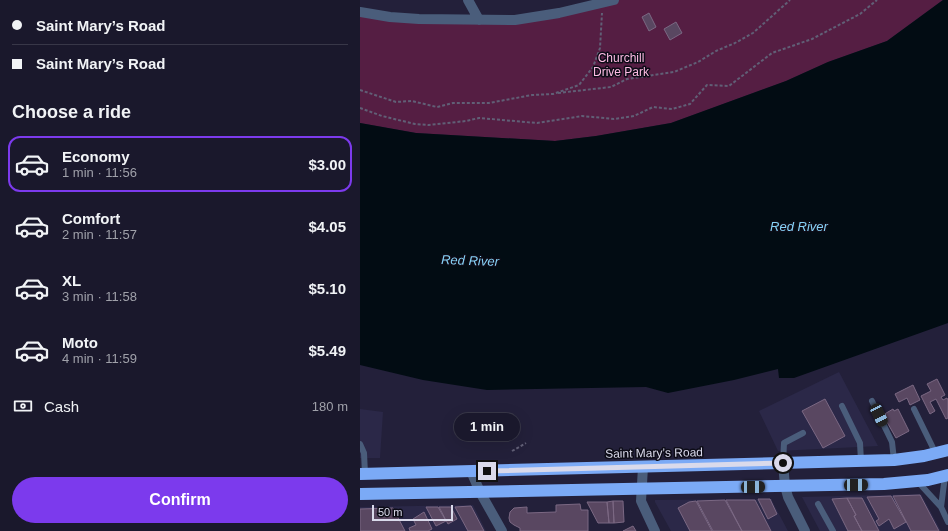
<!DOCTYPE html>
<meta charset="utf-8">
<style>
body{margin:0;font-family:Helvetica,sans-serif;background:#232134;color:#f1f3f6;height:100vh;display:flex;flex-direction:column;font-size:15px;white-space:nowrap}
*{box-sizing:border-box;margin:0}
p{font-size:13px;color:#9fa0a9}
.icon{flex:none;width:22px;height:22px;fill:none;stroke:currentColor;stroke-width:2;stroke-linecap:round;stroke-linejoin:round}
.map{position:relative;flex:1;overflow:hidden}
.details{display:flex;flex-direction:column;background:#1a182c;width:360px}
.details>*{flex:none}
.top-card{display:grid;align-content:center;height:88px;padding:0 12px;background:#1a182c}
.scale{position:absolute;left:12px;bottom:10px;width:81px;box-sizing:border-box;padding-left:4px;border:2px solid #dadaeb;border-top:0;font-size:11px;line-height:14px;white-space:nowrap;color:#dadaeb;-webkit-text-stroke:3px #0d0c17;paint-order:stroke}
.end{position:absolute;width:18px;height:18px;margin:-9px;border:5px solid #dadaeb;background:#111;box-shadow:0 0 0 2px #111}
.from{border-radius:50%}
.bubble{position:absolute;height:28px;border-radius:14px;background:#1a182c;box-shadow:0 4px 16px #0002,0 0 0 1px #383748;font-size:13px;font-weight:600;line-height:28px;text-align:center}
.car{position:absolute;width:12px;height:24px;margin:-12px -6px;border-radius:5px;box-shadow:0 0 3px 1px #0007;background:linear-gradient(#222 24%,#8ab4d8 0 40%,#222 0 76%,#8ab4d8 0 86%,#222 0)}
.top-card b{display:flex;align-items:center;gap:14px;height:38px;font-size:15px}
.top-card b+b{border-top:1px solid #383748}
.top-card i{width:10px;height:10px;background:#f1f3f6}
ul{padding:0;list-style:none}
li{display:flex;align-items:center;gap:12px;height:56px;margin:0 8px 6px;padding:0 4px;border:2px solid transparent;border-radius:12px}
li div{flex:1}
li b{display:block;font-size:15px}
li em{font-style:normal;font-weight:600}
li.on{border-color:#7c3aed}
li>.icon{width:36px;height:36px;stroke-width:1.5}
h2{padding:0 12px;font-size:18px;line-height:48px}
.pay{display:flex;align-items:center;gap:10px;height:44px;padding:0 12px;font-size:15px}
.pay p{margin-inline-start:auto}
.action{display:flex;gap:8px;margin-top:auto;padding:8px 12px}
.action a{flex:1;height:46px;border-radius:24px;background:#7c3aed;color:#fff;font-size:16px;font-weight:600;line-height:46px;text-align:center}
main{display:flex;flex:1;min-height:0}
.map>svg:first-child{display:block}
</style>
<main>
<section class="details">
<div class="top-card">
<b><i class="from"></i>Saint Mary’s Road</b>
<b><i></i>Saint Mary’s Road</b>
</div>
<h2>Choose a ride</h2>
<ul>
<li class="on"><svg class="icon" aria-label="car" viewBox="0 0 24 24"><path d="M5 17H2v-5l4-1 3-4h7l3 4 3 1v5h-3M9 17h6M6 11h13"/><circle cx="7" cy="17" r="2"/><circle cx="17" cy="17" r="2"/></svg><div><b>Economy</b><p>1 min · 11:56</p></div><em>$3.00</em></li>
<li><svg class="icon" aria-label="car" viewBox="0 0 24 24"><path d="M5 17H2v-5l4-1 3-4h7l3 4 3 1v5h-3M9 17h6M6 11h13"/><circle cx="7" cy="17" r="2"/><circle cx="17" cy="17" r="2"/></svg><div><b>Comfort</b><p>2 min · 11:57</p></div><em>$4.05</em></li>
<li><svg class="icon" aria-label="car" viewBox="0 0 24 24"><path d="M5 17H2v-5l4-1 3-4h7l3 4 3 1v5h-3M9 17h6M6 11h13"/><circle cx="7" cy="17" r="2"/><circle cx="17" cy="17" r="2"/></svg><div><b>XL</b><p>3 min · 11:58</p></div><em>$5.10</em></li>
<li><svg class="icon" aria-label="car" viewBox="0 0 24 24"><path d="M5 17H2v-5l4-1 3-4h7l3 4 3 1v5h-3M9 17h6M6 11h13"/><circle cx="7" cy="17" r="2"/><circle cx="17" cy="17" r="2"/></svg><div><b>Moto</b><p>4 min · 11:59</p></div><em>$5.49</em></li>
</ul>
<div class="pay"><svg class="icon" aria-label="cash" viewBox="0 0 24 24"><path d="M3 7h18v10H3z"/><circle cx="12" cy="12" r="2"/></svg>Cash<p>180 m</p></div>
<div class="action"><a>Confirm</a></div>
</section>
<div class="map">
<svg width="588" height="531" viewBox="0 0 588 531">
<rect width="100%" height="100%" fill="#23203a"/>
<path fill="#2b2848" d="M479 372 518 446 418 451 399 411Z
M0 409 23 412 20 458H0Z
M561 494 581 531H460L442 497Z
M412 499V501L428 531H311L295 502V500Z
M113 505 126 531H2L0 528V507Z"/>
<path fill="#551e43" d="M254 0H583L527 41 468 62 426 81 311 123 236 136 195 141 56 133 0 123V12L155 20Z"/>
<path fill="#020c13" d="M583 0H588V323L434 378H419L418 369 374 380 308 393 286 387 127 390 63 380 0 365V123L56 133 195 141 236 136 311 123 426 81 468 62 527 41Z"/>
<path fill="#594761" stroke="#7b6883" d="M289 13 296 27 289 31 282 17Z
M316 22 322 33 310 40 304 29Z
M577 379 585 395 581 397 583 400 587 398 588 400V418L586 419 576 399 570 402 575 411 570 414 561 396 571 391 567 384Z
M553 385 560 400 550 405 547 398 539 402 535 394Z
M465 399 485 436 463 448 442 411Z
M533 409 534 411 538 409 549 431 536 438 523 415Z
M560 495 579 531H551L533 496Z
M531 496 546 522 534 529 529 519 519 526 516 521 519 519 507 497Z
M487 498H502L519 531H502L494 516 496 515Z
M487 498 496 515 494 516 502 531H488L472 499Z
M398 499H410L417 514 408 519Z
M365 500 382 531H353L337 501Z
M366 500H395L411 531H382Z
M253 501H263L264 522 254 523Z
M253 501 254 523H249L247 502Z
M336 501 352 531H330L318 508 329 502Z
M227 502H247L249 523H238Z
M220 504 221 510H228V531H160V528L154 525 150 522 149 518 150 512 154 508 167 507V513L196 512V505Z
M111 506 124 531H108L95 507Z
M66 507H78L86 521 76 526Z
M79 507H91L97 519 88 524Z
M33 508 45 531H0V509Z
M64 512 72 529 68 531H50L49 528 56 525 53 519Z
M273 526 276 531H263Z"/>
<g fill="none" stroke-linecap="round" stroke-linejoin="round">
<path stroke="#615f76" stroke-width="2" stroke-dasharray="3 2" stroke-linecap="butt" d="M0 90 36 102 52 101 77 107 93 103H129L172 95 193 94 219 85 233 67 240 48 242 13
M198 93 251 87 267 79 314 72 338 62 356 51 375 43 393 33 430 0
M0 108 22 116 55 124 69 125 106 121 119 118 177 123 222 116 254 119 274 116 293 107 312 109 330 104 347 85 369 86 412 53 452 39 500 14 517 0
M152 451 166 443"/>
<path stroke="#4a5d7b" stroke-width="6" d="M512 401 532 442 534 460
M482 406 500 443 501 461
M554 409 576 454
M0 444 4 453 5 474
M423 463 424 443 443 433
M558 482 581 507 588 522
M458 504 473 531
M581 507 585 476"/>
<path stroke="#4a5d7b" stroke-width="10" d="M108 0 119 20
M0 12 30 17 59 19 155 20 199 13 254 0
M423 463 425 486 428 497 445 531
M283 467 281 501 295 531
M111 471 120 492 142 531"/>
<path stroke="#7baaf6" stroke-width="12" d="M0 474 534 460 564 456 588 450
M0 494 524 484 568 480 588 475"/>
</g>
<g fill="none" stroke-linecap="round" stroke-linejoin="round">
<path stroke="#dadaeb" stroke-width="5" d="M127 471 423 463"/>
</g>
<g text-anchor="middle" stroke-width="3" stroke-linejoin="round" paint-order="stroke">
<g font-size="12" fill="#fdbbe3" stroke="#0d0c17">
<text x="261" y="62">Churchill<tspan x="261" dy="14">Drive Park</tspan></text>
</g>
<g font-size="12" fill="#dadaeb" stroke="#0d0c17">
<text transform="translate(294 453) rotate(-1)" y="4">Saint Mary’s Road</text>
</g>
<g font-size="13" font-style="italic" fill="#87d1f6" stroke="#0d0c17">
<text x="439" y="231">Red River</text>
<text transform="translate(110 260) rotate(2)" y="5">Red River</text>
</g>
</g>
</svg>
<div class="scale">50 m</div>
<i class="end from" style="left:423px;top:463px"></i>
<i class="end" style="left:127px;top:471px"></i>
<div class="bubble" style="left:94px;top:413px;width:66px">1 min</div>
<i class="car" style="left:519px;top:415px;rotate:154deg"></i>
<i class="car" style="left:496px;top:485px;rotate:89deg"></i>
<i class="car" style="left:393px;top:487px;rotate:89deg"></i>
</div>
</main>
